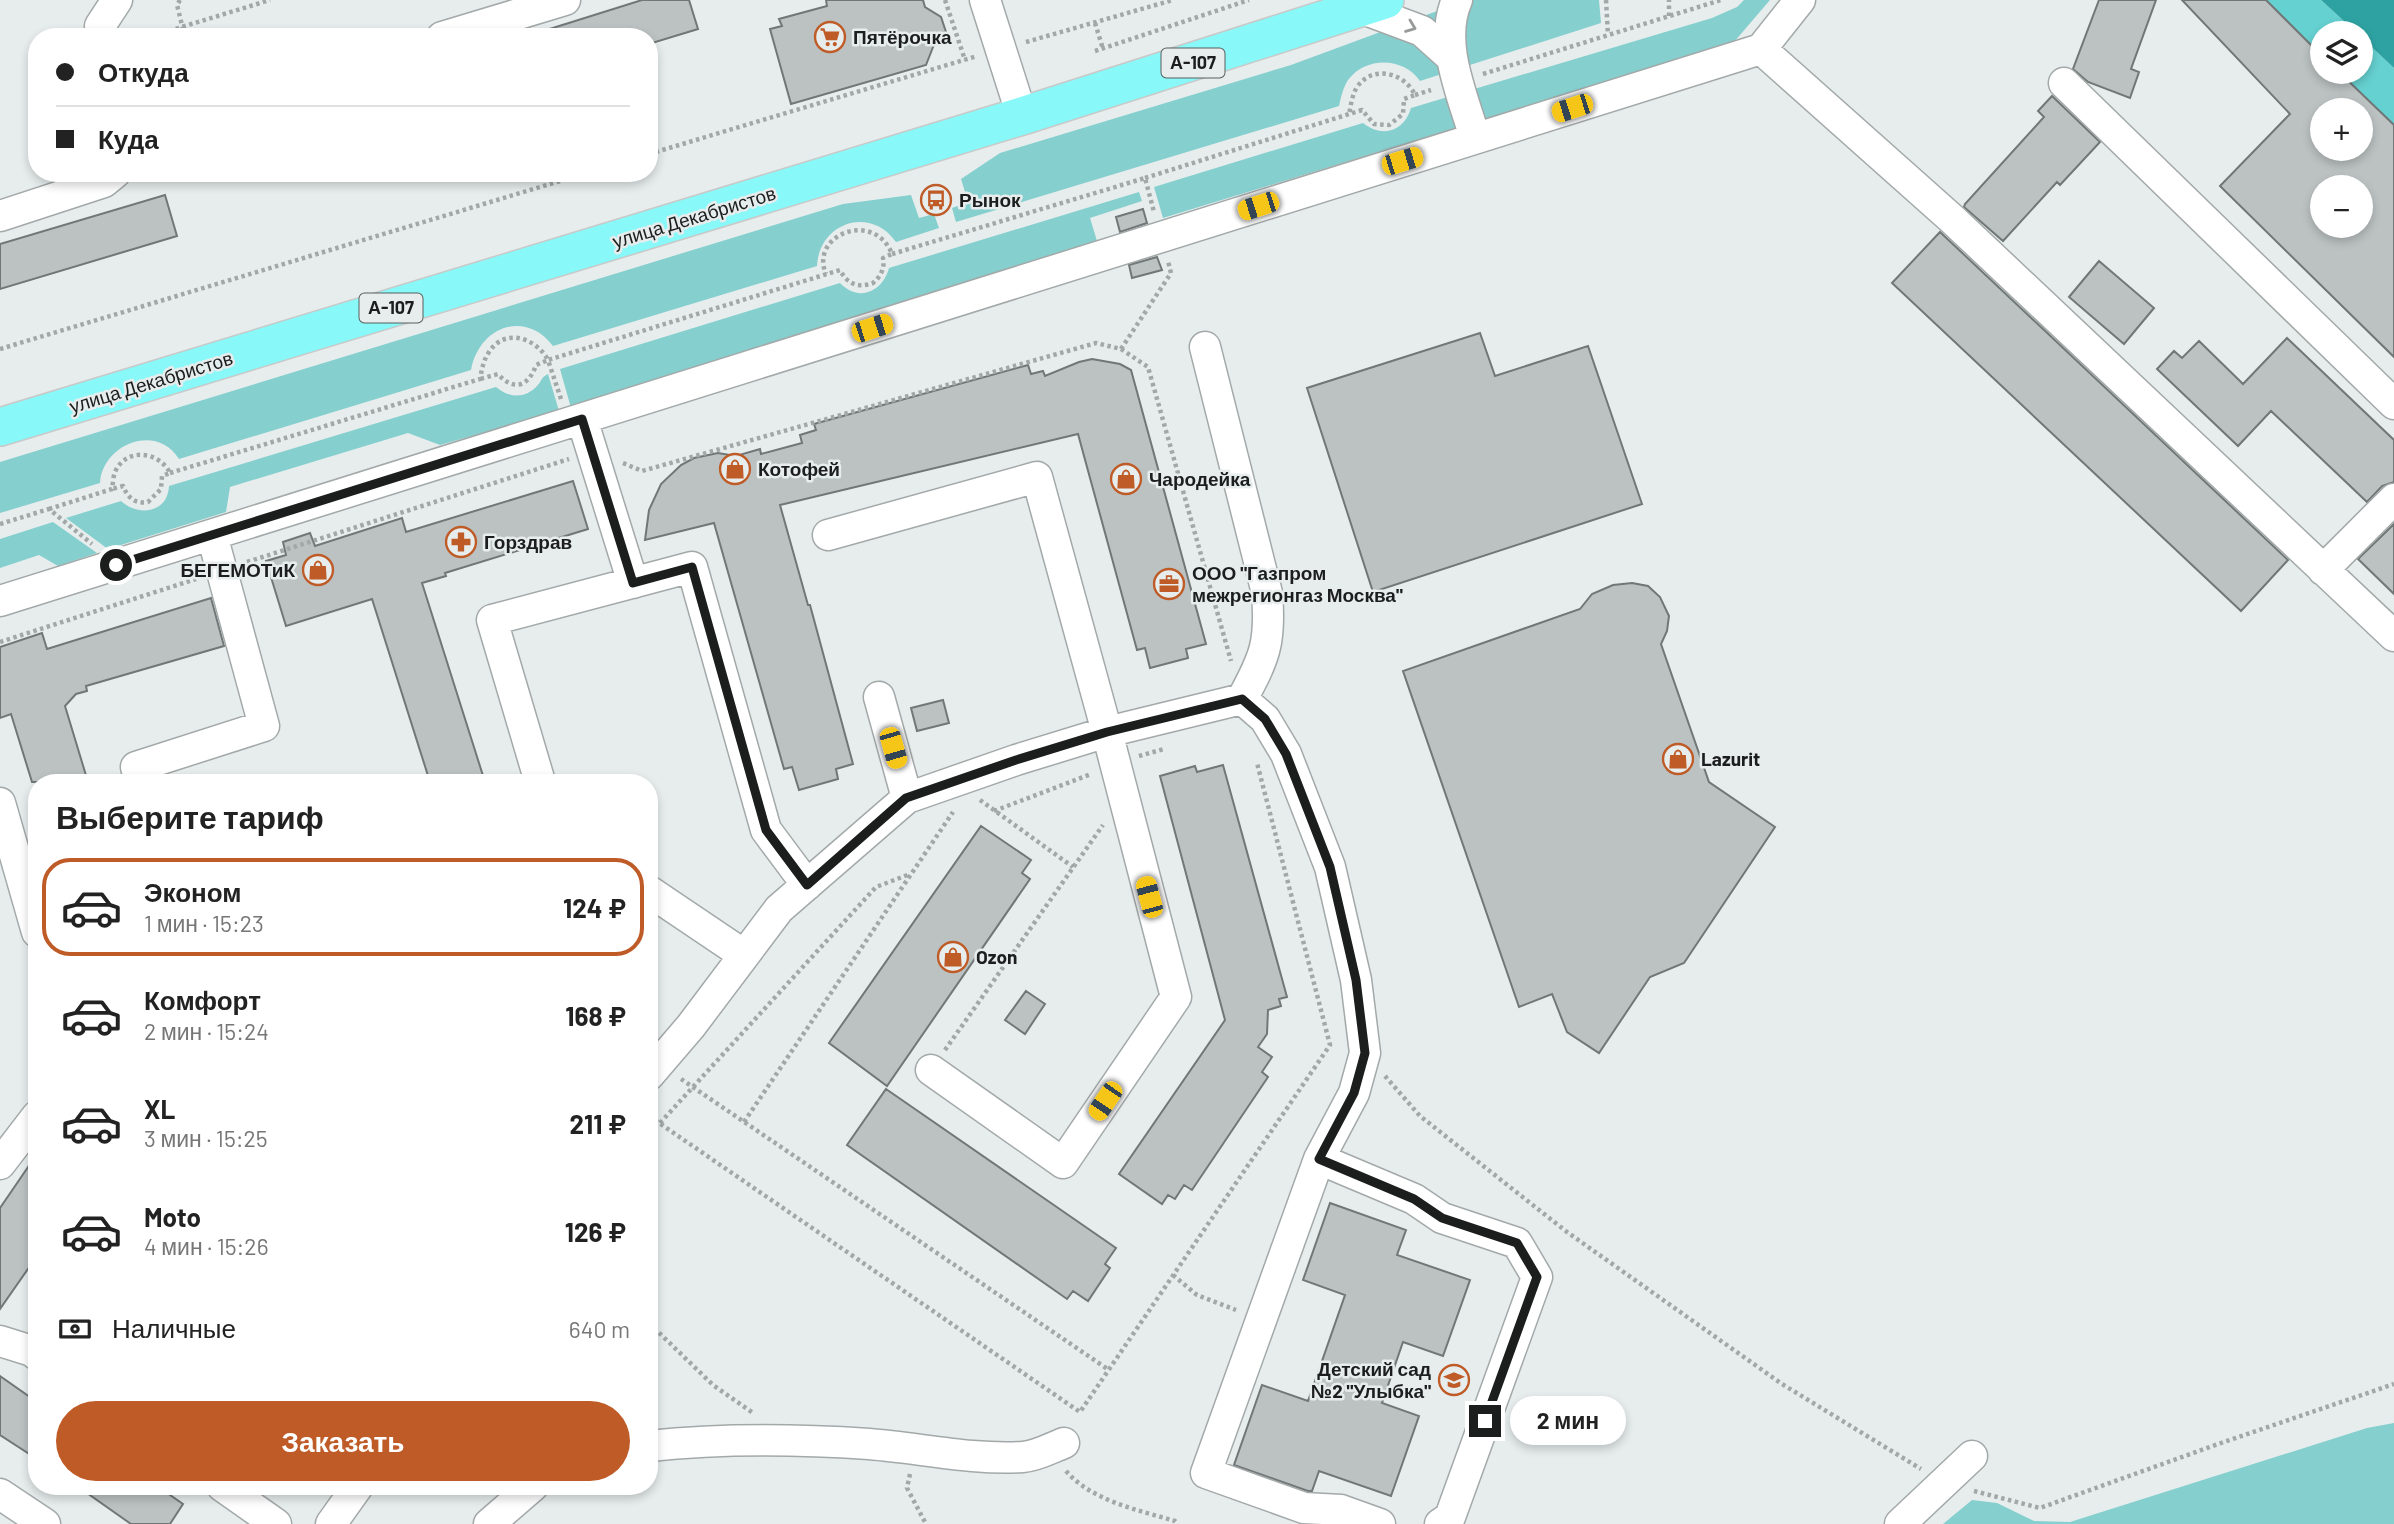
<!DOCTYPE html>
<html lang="ru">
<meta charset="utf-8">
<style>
body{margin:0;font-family:Barlow,sans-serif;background:#f2f2f2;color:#222;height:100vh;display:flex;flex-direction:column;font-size:26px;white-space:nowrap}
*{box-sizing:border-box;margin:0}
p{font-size:23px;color:#767676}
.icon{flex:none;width:38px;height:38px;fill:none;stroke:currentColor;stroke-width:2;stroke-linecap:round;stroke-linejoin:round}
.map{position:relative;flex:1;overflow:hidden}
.side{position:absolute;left:28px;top:774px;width:630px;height:721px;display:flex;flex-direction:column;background:#fff;border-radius:28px;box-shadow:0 4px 10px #0003}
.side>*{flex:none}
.guide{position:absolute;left:28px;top:28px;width:630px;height:154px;border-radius:28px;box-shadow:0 4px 10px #0003;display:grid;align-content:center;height:154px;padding:0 28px;background:#fff}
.buttons{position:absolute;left:2310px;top:21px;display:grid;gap:14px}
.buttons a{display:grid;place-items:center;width:63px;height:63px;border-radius:50%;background:#fff;box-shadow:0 4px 10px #0003;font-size:35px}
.end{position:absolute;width:32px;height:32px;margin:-16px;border:9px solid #1c1e1e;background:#fff;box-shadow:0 0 0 4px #fff}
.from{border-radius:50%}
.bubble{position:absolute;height:49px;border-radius:24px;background:#fff;box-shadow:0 4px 10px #0003;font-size:23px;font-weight:700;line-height:49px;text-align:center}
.car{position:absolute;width:21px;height:42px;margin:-21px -10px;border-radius:9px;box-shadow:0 0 5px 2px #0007;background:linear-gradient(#f5c518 24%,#345 0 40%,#f5c518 0 76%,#345 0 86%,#f5c518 0)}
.guide b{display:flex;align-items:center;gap:24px;height:66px;font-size:26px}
.guide b+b{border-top:2px solid #e0e0e0}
.guide i{width:18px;height:18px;background:#222}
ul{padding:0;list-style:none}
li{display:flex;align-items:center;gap:21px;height:98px;margin:0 14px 10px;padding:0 14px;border:4px solid transparent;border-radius:28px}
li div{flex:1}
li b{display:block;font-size:26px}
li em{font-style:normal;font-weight:700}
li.active{border-color:#bf5b27}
li>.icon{width:63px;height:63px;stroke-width:1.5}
h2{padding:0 28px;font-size:32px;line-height:84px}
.pay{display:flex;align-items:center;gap:18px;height:77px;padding:0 28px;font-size:26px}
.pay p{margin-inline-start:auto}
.cta{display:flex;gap:14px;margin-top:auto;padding:14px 28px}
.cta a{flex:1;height:80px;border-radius:42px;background:#bf5b27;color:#fff;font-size:28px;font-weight:700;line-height:80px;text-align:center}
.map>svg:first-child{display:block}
</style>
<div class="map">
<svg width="2394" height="1524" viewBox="0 0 2394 1524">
<rect width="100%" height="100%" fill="#e7eded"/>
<path fill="#85cfce" d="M1467 0H1599L1601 23 1420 81C1404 57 1366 56 1348 80 1343 88 1341 97 1339 106L956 222 952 208 968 202 961 179 1000 153 1291 65Z
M1744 0H1770L1734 42 1728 45 1163 218 1154 187 1363 123C1382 138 1404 132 1411 108L1712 18 1737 7Z
M1139 192 1142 201 1090 218 1097 241 571 408 560 369 840 283C859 303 883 291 889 268Z
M911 195 919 218 934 214 939 228 896 242C870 205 819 223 817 266L553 346C525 309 479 327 471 370L179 459C156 422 102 445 100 483L0 513V462L843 204Z
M548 374 559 411 440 445 408 433 230 487 226 512 108 549 66 518 121 501C138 517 168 513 169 486L496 387C509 398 525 399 537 386 542 381 541 377 548 374Z
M53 522 97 553 58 566 39 555 0 568V539Z
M2394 1423V1524H1943L1972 1500 1997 1503 2034 1521 2070 1522 2367 1428Z"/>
<path fill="#66d1d1" d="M2266 0H2321L2357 33H2322V55Z
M2361 37 2394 68V126L2339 72H2361Z"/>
<path fill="#2ea2a2" d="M2321 0H2394V68L2361 37V33H2357Z"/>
<path fill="#bcc2c2" stroke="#717777" stroke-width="2" fill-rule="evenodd" d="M642 0H689L698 29 649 44V37H540V32Z
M826 0H923L925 7 941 17 946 32 943 40 935 42 926 65 791 104 770 29 782 26 779 19 827 6Z
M2099 0H2156L2131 69 2139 72 2130 98 2088 82 2073 69Z
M2182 0H2266L2322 56V72H2339L2394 125V357L2220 186 2290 114ZM2322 110H2361V149H2322ZM2322 187H2361V226H2322Z
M2052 96 2100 142 2060 185 2057 182 2003 241 1964 207 1965 204 2044 117 2038 111Z
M165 195 177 236 0 289V244Z
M1143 209 1147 223 1120 232 1116 217Z
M1940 232 2288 560 2241 611 1892 283Z
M1157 257 1162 270 1132 278 1129 265Z
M2099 261 2154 308 2124 344 2069 297Z
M1480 333 1495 376 1588 346 1642 504 1373 592 1307 388Z
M2287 338 2394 440V482L2382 486 2367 502 2271 411 2238 446 2157 369 2174 351 2182 358 2199 341 2243 384Z
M1092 359 1120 364 1131 370 1206 644 1186 649 1188 658 1150 668 1145 648 1137 650 1078 434 780 505 808 605H810L853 764 836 769 838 779 799 790 792 767 784 769 714 523 645 540 649 510 661 484 681 465 694 458 718 453 736 456 760 449 761 454 802 443 800 435 816 430 814 424 1028 365 1031 374 1043 371 1045 376 1079 362Z
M573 481 588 529 445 573 446 576 422 583 485 782H430L372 599 286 626 266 561 286 555 283 542 310 533 315 546 402 518 406 532Z
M2394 524V594L2358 559Z
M1632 583 1648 586 1660 597 1669 616 1667 631 1661 644 1709 782 1775 827 1684 963 1650 977 1599 1053 1567 1032 1552 994 1519 1007 1403 671 1580 609 1592 594 1613 585Z
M211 598 224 646 86 686 87 691 76 694 65 706 88 782H32L11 714 0 718V647L42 633 47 649Z
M943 700 949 723 917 731 911 708Z
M1223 765 1287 997 1279 999 1281 1006 1268 1010 1267 1034 1258 1047 1272 1057 1262 1072 1268 1077 1192 1190 1184 1185 1175 1199 1168 1195 1162 1204 1119 1174 1225 1020 1160 776 1195 766 1197 772Z
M981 826 1031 860 1022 873 1030 879 887 1086 829 1043Z
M1026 991 1045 1004 1025 1034 1005 1020Z
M886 1089 1116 1248 1105 1264 1110 1268 1088 1301 1073 1291 1067 1299 847 1145Z
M37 1154V1256L0 1309V1208Z
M1330 1203 1406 1230 1397 1255 1470 1280 1443 1356 1403 1342 1382 1403 1419 1416 1391 1496 1319 1471 1312 1491H1308L1234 1465 1262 1385 1308 1401 1345 1295 1303 1280Z
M0 1376 37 1402V1459L0 1435Z
M77 1486H157L183 1504 170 1524H131Z"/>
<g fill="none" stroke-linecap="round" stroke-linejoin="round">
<g stroke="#a3a9a9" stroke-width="33">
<path id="minor" d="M985 0 1022 116
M1457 0C1438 43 1463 96 1475 138
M1363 9 1422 31 1451 57
M102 37 100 26 117 0
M442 37 565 0
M1761 49 1952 219 2394 636
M2064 83 2394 404
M0 216 104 182 115 173
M582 419 633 583
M828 535 1037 477 1107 732 1176 997 1063 1163 931 1070
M2323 570 2394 499
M0 601 1761 49 1800 0
M879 697 907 798
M1242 699 1265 719 1286 754 1330 867 1356 980 1365 1053 1354 1093 1319 1159 1206 1473 1304 1508 1341 1510 1380 1524
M140 782 136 767 264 726 212 535
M540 782 492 620 692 567 766 830 807 885
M0 803 37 932
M649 891 744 955
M649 1075 691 1026 779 909 907 798 1016 760 1107 732 1242 699C1265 657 1271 642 1267 593L1205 347
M1319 1159 1414 1199 1442 1218 1517 1243 1537 1277 1450 1517 1440 1524
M0 1164 37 1116
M0 1341 32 1351 37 1355
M649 1446C723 1438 795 1439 869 1444 920 1448 971 1460 1023 1457 1037 1456 1051 1448 1064 1443
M222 1486 276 1524
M0 1494 45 1524
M331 1524 358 1486
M489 1524 533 1486
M1900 1524 1972 1456"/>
</g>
<g stroke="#c9c9c9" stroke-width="40">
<path id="major" d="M0 427 1022 116 1385 0"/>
</g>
<path stroke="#a2a7a7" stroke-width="4.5" stroke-dasharray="3.5 3.5" stroke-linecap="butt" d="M180 0 177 5 185 37
M945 0 965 60
M1606 0 1608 35
M1669 16V0
M1095 23 1103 49
M149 37 270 0
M1026 42 1173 0
M1095 51 1249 0
M1483 74 1721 0
M1415 95 1431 90
M649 154 977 56
M1145 178 1362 110 1374 124 1389 125 1403 114 1404 99 1415 95C1405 73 1373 64 1357 87 1352 95 1351 105 1349 114
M892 254 1145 178 1154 212
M0 349 587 173
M1121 349 1171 273 1168 261
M561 399 548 360 840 270C848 285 858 288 873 283 881 276 885 268 883 258L892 254C874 209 809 235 826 274
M623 463 642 471 1096 343 1121 349 1148 367 1231 661
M170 473 480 379C482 369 483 361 489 352 505 327 536 338 548 360L536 365C529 386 514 392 498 374L480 379
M49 509 112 489C113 484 113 477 115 472 126 447 159 451 170 473L162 476 161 489 148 502C135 504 128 498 123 486L112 489
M0 524 49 509 92 544
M247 562 569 459
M0 642 196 579
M1139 756 1164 749
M980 800 1073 867
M994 811 1091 774
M945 1050 1103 825
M1385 1076 1420 1116 1567 1232 1782 1384 1921 1469
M681 1079 1109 1370
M649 1116 1080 1412 1330 1045 1257 763
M744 1122 953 812
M660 1123 876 887 910 874
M1173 1275 1197 1295 1236 1310
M649 1323 713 1385 753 1413
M1066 1471C1092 1501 1138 1510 1175 1521L1178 1524
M910 1474 907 1488 926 1524
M1974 1491 2040 1508 2221 1443 2394 1384"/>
<use href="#minor" stroke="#fff" stroke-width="30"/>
<use href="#major" stroke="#88f8f8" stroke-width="37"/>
</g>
<defs><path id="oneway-chevron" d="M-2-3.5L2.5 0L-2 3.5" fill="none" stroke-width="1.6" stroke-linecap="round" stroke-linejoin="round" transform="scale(1.75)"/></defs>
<use stroke="#999a9a" href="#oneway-chevron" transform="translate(1411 27) rotate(21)"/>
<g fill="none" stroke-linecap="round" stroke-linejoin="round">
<path stroke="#1c1e1e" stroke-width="9" d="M116 565 582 419 633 583 692 567 766 830 807 885 906 798 1016 760 1107 732 1242 699 1265 719 1286 754 1330 867 1356 980 1365 1053 1354 1093 1319 1159 1414 1199 1442 1218 1517 1243 1537 1277 1485 1421"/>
</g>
<defs>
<g id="supermarket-ring" transform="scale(1.575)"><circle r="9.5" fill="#e7eded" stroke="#bf5b27" stroke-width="1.5"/><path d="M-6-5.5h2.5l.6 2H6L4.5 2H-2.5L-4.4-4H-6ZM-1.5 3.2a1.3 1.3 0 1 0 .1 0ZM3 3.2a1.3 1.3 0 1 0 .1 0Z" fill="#bf5b27"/></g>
<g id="bus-ring" transform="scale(1.575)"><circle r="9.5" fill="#e7eded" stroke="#bf5b27" stroke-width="1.5"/><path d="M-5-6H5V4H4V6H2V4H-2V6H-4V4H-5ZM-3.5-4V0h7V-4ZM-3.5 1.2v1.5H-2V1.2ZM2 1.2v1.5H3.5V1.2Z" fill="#bf5b27"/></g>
<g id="shop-ring" transform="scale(1.575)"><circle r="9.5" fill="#e7eded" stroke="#bf5b27" stroke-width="1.5"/><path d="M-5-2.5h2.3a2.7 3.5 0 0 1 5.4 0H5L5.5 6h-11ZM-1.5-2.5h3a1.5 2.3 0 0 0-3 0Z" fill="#bf5b27"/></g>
<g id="pharmacy-ring" transform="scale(1.575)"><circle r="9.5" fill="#e7eded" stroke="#bf5b27" stroke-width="1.5"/><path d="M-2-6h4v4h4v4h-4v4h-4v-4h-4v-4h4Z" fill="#bf5b27"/></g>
<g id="office-ring" transform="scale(1.575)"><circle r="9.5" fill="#e7eded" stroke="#bf5b27" stroke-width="1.5"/><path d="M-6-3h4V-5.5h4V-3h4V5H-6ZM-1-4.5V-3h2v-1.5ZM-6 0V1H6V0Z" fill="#bf5b27"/></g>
<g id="school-ring" transform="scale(1.575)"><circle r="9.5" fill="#e7eded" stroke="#bf5b27" stroke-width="1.5"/><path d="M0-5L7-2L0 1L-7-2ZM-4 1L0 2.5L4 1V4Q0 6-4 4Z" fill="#bf5b27"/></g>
</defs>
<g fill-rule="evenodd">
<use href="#supermarket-ring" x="830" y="37"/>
<use href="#bus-ring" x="936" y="200"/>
<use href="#shop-ring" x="735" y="469"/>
<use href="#shop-ring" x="1126" y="479"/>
<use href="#pharmacy-ring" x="461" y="542"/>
<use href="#shop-ring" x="318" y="570"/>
<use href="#office-ring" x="1169" y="584"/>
<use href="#shop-ring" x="1678" y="759"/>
<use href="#shop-ring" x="953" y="957"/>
<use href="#school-ring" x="1454" y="1380"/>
</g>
<g text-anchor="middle" stroke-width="5" stroke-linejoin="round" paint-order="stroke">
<g fill="#e7eded" stroke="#595c5c" stroke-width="2">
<rect x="1161.5" y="48.5" width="63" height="29" rx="5"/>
<rect x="359.5" y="293.5" width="63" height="29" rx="5"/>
</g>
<g font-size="18" font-weight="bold" fill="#1c1e1e">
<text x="1193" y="69">А-107</text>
<text x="391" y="314">А-107</text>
</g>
<g font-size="19" font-weight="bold" fill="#1c1e1e" stroke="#e7eded" text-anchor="start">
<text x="853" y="44">Пятёрочка</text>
<text x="959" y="207">Рынок</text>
<text x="758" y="476">Котофей</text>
<text x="1149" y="486">Чародейка</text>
<text x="484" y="549">Горздрав</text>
<text x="295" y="577" text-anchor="end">БЕГЕМОТиК</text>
<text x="1192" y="580">ООО "Газпром<tspan x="1192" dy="22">межрегионгаз Москва"</tspan></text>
<text x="1701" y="766">Lazurit</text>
<text x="976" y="964">Ozon</text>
<text x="1431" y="1376" text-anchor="end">Детский сад<tspan x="1431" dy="22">№2 "Улыбка"</tspan></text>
</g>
<g font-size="19" fill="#1c1e1e" stroke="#e7eded">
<text transform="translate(694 217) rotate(-17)" y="7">улица Декабристов</text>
<text transform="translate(151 382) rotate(-17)" y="7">улица Декабристов</text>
</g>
</g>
</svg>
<div class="buttons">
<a><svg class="icon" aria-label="layers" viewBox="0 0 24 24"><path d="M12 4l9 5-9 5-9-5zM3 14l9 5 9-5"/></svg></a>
<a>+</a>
<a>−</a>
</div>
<i class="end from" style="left:116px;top:565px"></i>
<i class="end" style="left:1485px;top:1421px"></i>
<div class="bubble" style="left:1510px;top:1396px;width:116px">2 мин</div>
<i class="car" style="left:1572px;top:108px;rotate:252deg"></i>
<i class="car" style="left:1402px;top:161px;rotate:73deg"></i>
<i class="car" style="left:1258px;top:206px;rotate:252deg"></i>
<i class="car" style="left:872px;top:328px;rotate:72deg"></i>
<i class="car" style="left:893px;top:748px;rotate:164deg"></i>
<i class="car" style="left:1149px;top:897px;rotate:345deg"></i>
<i class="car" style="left:1105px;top:1101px;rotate:214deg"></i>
<div class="guide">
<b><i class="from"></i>Откуда</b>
<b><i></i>Куда</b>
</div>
<section class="side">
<h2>Выберите тариф</h2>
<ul>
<li class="active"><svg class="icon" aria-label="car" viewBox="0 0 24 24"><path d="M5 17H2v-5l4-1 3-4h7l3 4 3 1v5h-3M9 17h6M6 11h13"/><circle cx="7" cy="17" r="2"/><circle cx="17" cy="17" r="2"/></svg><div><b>Эконом</b><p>1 мин · 15:23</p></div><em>124 ₽</em></li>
<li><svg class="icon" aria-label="car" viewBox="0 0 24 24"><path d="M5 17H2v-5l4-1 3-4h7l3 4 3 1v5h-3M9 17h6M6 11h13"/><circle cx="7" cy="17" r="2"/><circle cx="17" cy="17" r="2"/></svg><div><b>Комфорт</b><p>2 мин · 15:24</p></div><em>168 ₽</em></li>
<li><svg class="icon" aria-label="car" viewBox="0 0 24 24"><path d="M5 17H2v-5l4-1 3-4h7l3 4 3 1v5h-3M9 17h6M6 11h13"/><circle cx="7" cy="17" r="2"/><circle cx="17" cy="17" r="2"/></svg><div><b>XL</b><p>3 мин · 15:25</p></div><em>211 ₽</em></li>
<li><svg class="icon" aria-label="car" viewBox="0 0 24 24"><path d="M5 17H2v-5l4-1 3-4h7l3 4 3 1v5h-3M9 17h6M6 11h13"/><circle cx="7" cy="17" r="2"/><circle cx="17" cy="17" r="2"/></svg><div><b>Moto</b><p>4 мин · 15:26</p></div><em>126 ₽</em></li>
</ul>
<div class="pay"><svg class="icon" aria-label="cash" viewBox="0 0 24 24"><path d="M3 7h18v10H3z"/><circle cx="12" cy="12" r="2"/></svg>Наличные<p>640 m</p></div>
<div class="cta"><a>Заказать</a></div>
</section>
</div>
